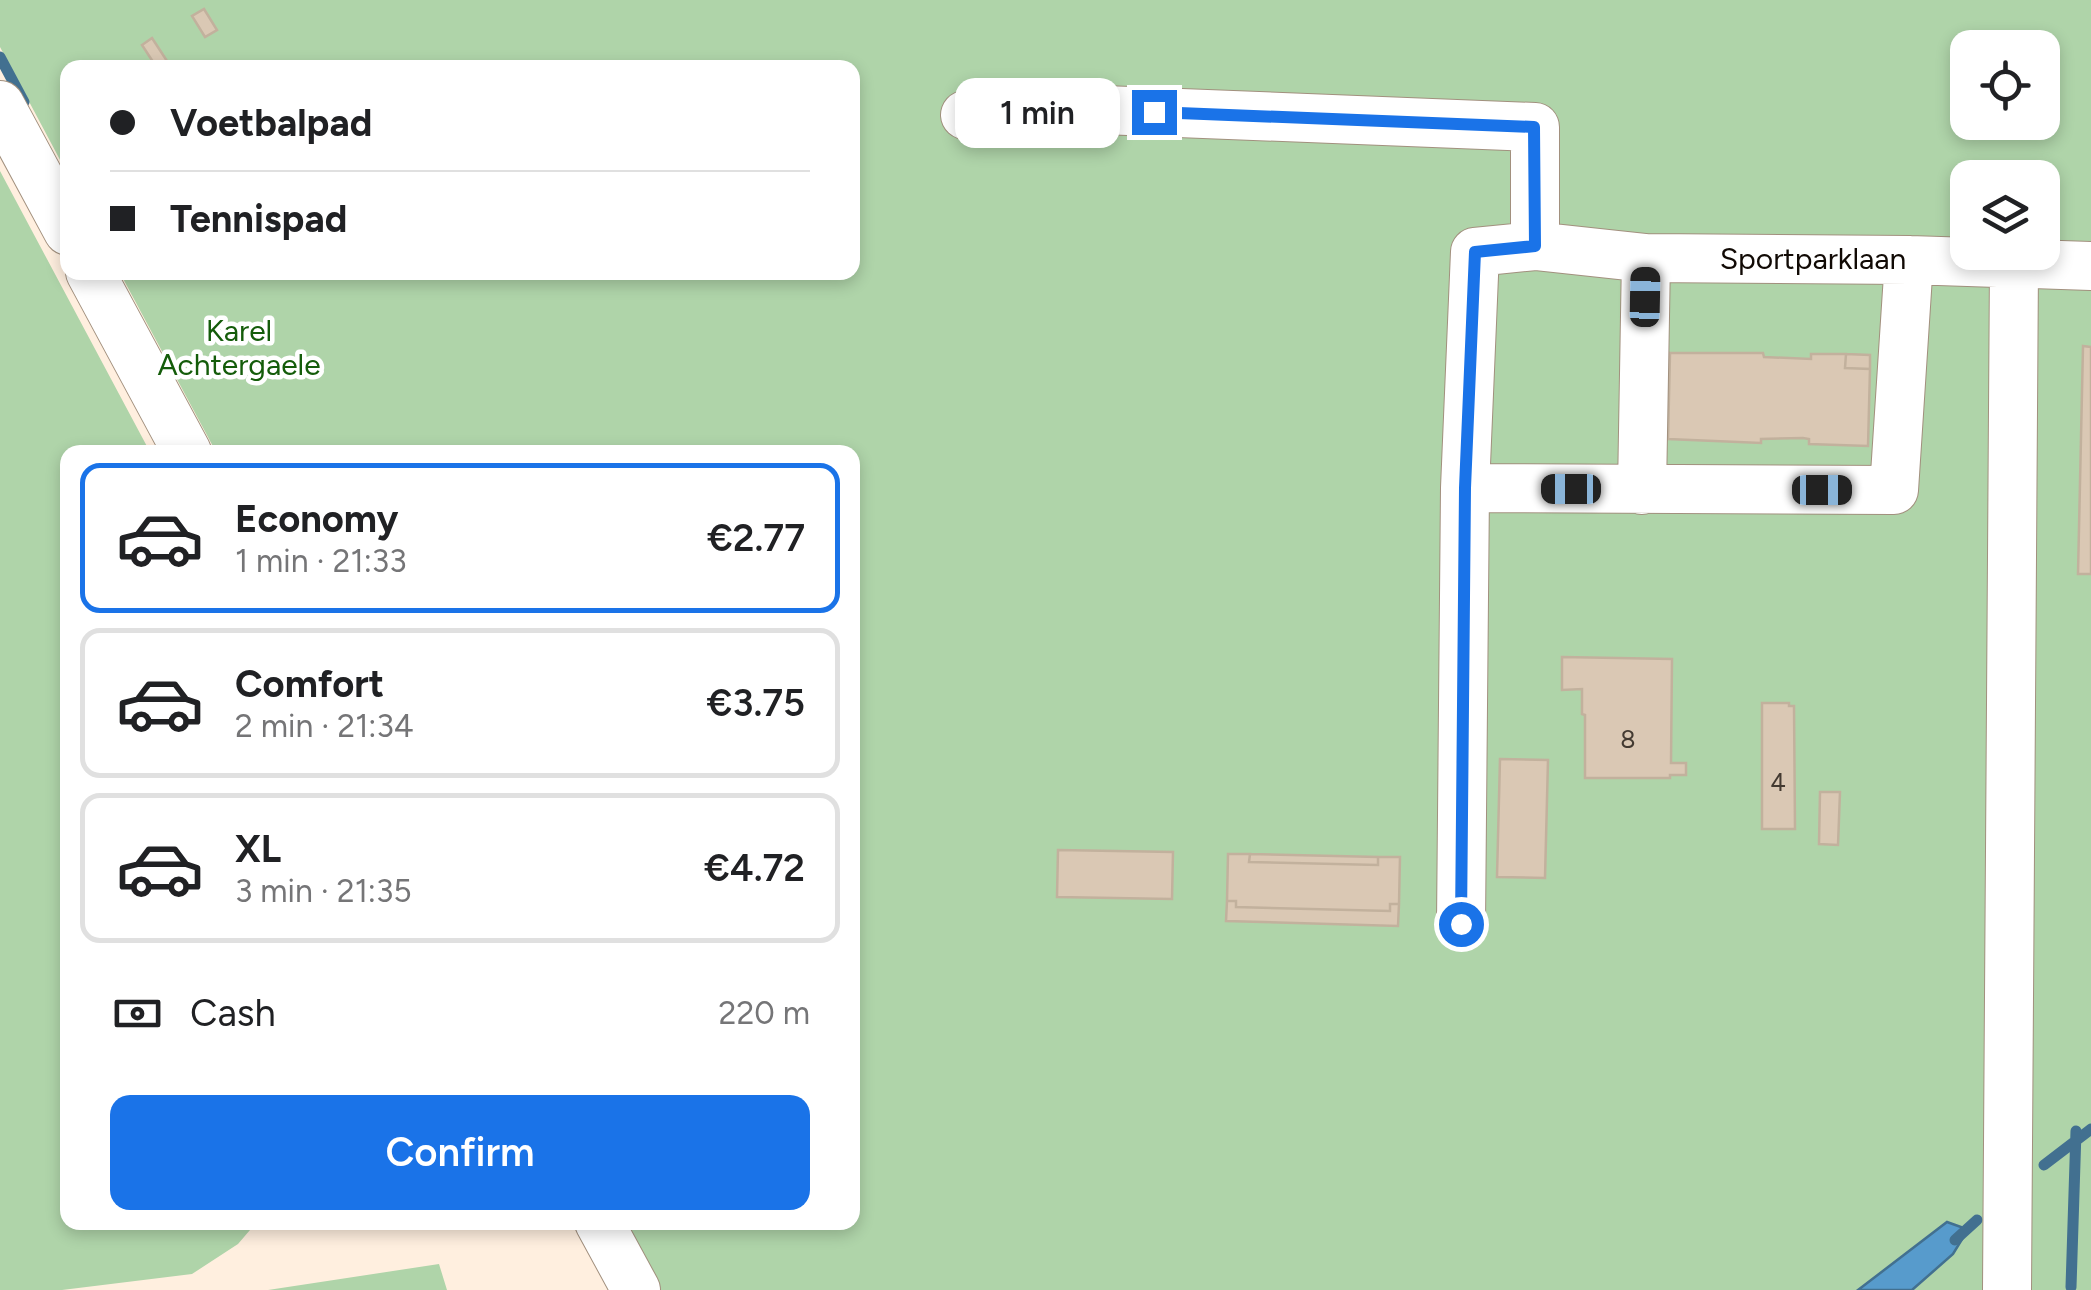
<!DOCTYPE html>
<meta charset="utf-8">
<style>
body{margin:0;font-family:Figtree,sans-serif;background:#f2f2f2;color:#202124;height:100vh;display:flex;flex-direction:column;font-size:38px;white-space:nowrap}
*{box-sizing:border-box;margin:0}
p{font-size:32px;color:#757577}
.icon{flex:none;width:55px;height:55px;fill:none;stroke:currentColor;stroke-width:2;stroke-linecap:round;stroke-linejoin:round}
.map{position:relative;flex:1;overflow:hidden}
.sheet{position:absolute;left:60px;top:445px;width:800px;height:785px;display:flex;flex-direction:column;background:#fff;border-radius:20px;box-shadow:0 5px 15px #0003}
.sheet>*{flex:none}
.top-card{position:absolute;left:60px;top:60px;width:800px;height:220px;border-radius:20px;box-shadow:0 5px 15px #0003;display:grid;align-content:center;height:220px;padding:0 50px;background:#fff}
.controls{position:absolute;left:1950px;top:30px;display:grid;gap:20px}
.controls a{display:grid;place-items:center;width:110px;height:110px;border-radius:20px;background:#fff;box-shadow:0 5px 15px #0003;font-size:50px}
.end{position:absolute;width:45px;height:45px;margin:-22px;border:12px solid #1a73e8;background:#fff;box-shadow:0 0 0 5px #fff}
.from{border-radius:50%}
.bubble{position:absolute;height:70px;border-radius:20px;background:#fff;box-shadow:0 5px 15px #0003;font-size:32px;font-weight:600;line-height:70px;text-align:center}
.car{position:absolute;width:30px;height:60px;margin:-30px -15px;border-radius:12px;box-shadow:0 0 8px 2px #0007;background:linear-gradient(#222 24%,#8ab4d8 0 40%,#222 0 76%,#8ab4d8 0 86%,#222 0)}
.top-card b{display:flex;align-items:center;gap:35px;height:95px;font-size:38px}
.top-card b+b{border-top:2px solid #e0e0e0}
.top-card i{width:25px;height:25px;background:#202124}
ul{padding:18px 0 0;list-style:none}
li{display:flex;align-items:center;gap:30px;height:150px;margin:0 20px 15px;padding:0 30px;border:5px solid #e0e0e0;border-radius:20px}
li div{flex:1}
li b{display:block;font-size:38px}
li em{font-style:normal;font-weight:600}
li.selected{border-color:#1a73e8}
li>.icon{width:90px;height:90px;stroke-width:1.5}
.pay{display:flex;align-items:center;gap:25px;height:110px;padding:0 50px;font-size:38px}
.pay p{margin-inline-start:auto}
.cta{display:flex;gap:20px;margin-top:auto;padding:20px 50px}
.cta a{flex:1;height:115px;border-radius:20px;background:#1a73e8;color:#fff;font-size:40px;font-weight:600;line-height:115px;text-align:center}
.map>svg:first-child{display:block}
</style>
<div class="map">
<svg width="2091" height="1290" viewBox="0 0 2091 1290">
<rect width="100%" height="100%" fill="#ffefdf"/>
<path fill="#afd4a9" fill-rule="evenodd" d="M0 0H2091V1290H661L625 1223 852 1222V452H216L120 273 852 272V68H68L67 173 0 47ZM1968 48H2042V122H1968ZM1968 178H2042V252H1968Z
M0 171 150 452H68V1222L256 1223 238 1244 192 1274 62 1290H0Z
M439 1264 447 1290H268Z"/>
<path fill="#579bcc" stroke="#427090" stroke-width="2.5" d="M1947 1222 1961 1227 1964 1236 1953 1254 1912 1290H1858Z"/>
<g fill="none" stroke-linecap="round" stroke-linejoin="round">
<path stroke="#427090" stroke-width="11" d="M0 57 24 102
M2044 1165 2091 1129
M1955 1240 1977 1220
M2071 1287 2076 1131"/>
</g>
<path fill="#dac8b4" stroke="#c2b19d" stroke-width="2.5" d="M204 9 217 30 205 37 192 16Z
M152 38 167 61 157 68 142 45Z
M2083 346 2091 347V574H2078Z
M1670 353H1763L1764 357 1811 359V354H1846L1845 368 1870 369 1868 446 1809 444V439L1803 438 1761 439V443L1668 439Z
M1846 354 1870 355V369L1845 368Z
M1562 657 1672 659 1671 763H1686V775H1670V778H1585V715L1582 714V689L1562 690Z
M1762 703H1789V706H1794L1795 829H1762Z
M1500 759 1548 760 1545 878 1497 877Z
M1820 792H1840L1838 845 1819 844Z
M1058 850 1173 852 1172 899 1057 897Z
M1228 854H1250L1249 862 1378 865V857H1400L1399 904H1390V911L1236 907V901H1227Z
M1250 854 1378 857V865L1249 862Z
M1227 901H1236V907L1390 911V904H1399L1398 926 1226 921Z"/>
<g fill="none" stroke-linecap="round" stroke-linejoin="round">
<g stroke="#a2907e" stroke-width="50">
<path id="minor" d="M0 105 68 231
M965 115 1078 109 1535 127V246
M90 272 187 452
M1465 488 1894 490 1909 260
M1642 490 1646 258
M1461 924 1465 488 1475 252 1535 246 1646 258 1909 260 2091 266
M599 1222 636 1290
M2007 1290 2014 264"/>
</g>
<use href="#minor" stroke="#fff" stroke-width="48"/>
</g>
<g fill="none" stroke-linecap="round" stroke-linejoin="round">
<path stroke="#1a73e8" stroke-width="12" d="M1154 112 1534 127 1535 246 1475 252 1465 488 1461 924"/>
</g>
<g text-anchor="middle" stroke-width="9" stroke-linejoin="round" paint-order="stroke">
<g font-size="25" fill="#433a31">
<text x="1628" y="748">8</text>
<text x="1778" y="791">4</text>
</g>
<g font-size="30" fill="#110a05" stroke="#fff">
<text x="1813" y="269">Sportparklaan</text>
</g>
<g font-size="30" fill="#145c0a" stroke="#fff">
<text x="239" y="341">Karel<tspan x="239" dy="34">Achtergaele</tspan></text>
</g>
</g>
</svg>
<div class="controls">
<a><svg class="icon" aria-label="locate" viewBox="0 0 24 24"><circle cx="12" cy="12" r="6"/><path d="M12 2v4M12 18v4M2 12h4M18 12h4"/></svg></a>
<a><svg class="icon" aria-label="layers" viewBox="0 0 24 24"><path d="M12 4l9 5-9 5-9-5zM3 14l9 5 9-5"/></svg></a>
</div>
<i class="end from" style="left:1461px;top:924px"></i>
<i class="end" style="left:1154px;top:112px"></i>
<div class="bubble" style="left:955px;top:78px;width:165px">1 min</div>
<i class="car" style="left:1645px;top:297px;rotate:1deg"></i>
<i class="car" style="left:1571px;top:489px;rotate:270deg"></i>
<i class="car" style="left:1822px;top:490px;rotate:90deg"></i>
<div class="top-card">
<b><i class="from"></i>Voetbalpad</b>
<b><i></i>Tennispad</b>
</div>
<section class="sheet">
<ul>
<li class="selected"><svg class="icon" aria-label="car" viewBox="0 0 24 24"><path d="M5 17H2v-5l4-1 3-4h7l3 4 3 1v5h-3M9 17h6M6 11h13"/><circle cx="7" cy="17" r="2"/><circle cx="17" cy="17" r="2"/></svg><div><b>Economy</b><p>1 min · 21:33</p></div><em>€2.77</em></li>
<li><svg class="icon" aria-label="car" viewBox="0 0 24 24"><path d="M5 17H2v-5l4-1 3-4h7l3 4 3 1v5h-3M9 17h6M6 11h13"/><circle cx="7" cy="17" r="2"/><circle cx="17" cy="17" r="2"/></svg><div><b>Comfort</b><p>2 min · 21:34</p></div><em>€3.75</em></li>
<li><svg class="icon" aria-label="car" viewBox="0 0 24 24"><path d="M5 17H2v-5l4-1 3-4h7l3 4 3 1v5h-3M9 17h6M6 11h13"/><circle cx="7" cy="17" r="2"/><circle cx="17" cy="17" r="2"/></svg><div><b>XL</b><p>3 min · 21:35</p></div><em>€4.72</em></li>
</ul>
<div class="pay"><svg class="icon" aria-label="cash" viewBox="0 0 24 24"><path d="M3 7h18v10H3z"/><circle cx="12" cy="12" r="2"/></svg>Cash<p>220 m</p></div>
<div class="cta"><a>Confirm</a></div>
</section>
</div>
